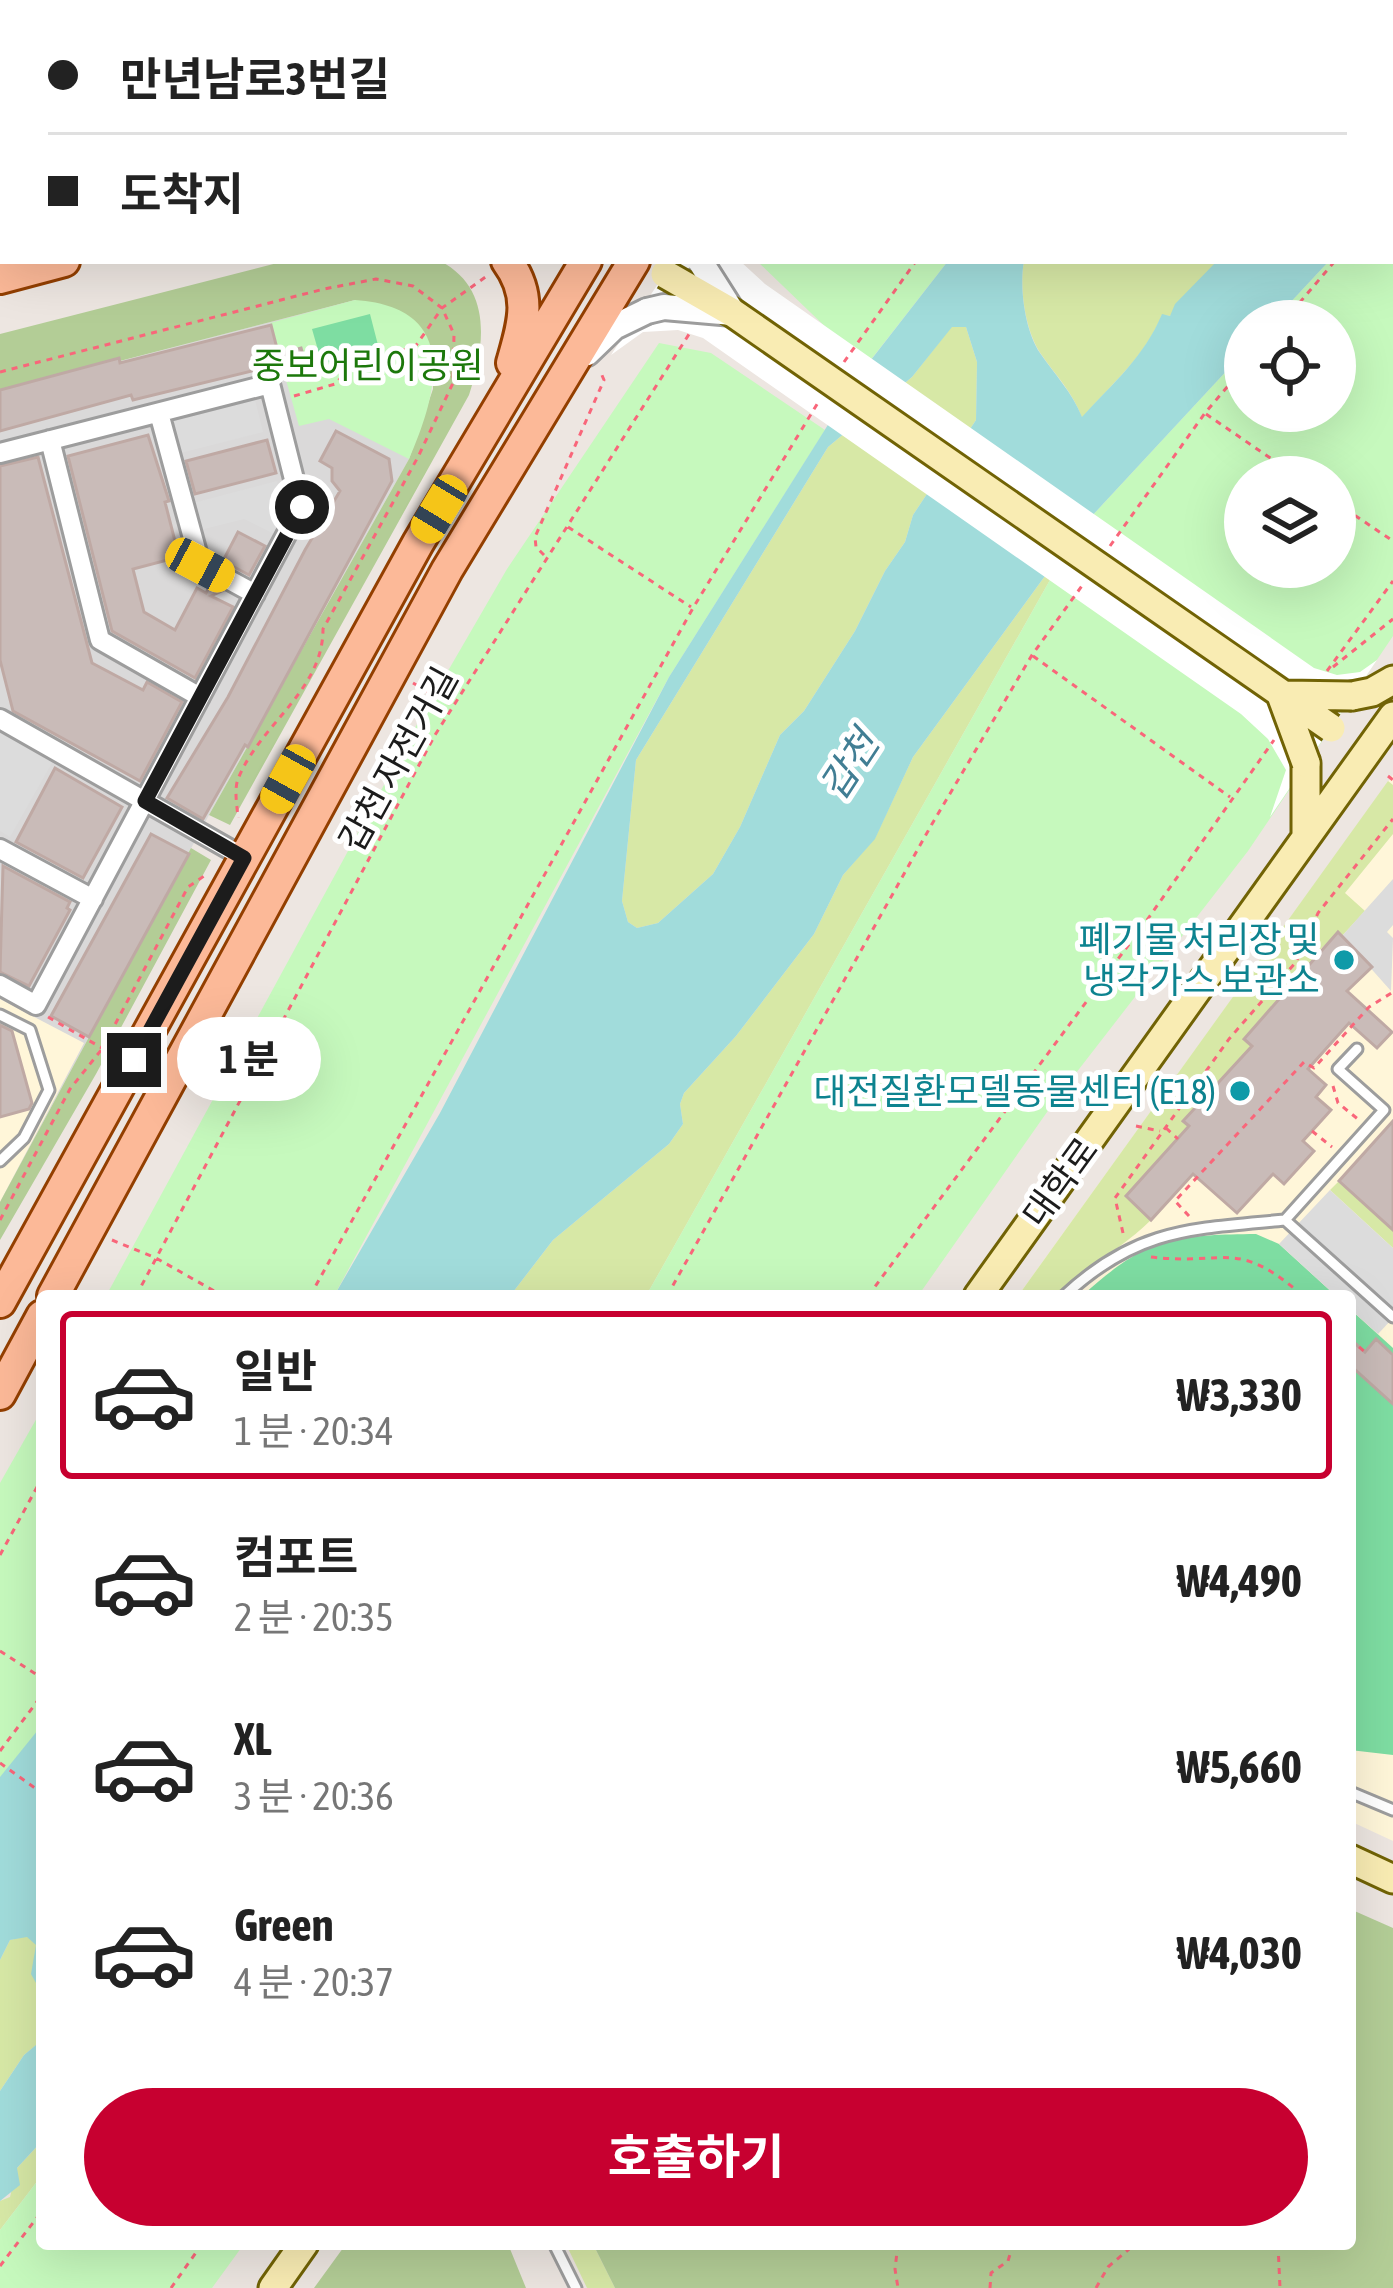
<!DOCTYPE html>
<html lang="ko">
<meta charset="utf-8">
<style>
body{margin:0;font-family:"Asap Condensed","Noto Sans KR",sans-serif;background:#f6f6f6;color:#222;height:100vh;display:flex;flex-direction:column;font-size:45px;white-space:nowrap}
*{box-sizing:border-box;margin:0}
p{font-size:39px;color:#767676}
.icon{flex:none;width:66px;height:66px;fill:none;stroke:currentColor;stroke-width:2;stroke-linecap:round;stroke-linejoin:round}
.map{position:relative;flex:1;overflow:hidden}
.drawer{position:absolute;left:36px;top:1290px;width:1320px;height:960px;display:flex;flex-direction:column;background:#fff;border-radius:12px;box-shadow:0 12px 48px #0002}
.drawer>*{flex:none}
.guide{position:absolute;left:0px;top:0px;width:1395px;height:264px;box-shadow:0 12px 48px #0002;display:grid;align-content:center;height:264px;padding:0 48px;background:#fff}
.controls{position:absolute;left:1224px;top:300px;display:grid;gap:24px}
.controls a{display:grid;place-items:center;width:132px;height:132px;border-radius:50%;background:#fff;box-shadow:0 12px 48px #0002;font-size:60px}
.end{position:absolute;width:54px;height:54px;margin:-27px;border:15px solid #1c1c1c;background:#fff;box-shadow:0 0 0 6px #fff}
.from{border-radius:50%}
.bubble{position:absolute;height:84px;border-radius:42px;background:#fff;box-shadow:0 12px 48px #0002;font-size:39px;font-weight:700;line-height:84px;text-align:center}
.car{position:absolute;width:36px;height:72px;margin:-36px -18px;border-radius:15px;box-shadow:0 0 9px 3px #0007;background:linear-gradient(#f5c518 24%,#345 0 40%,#f5c518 0 76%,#345 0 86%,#f5c518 0)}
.guide b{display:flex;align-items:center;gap:42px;height:114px;font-size:45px}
.guide b+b{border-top:3px solid #e0e0e0}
.guide i{width:30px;height:30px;background:#222}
ul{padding:21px 0 0;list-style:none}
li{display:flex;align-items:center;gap:36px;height:168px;margin:0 24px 18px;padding:0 24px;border:6px solid transparent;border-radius:12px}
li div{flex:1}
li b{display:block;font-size:45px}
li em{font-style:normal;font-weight:700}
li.current{border-color:#c70030}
li>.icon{width:108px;height:108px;stroke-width:1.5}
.action{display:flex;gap:24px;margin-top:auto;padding:24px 48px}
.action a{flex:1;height:138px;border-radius:72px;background:#c70030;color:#fff;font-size:48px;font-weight:700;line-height:138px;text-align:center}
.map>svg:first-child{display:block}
</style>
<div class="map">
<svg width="1393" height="2288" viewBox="0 0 1393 2288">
<rect width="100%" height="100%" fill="#ede6e1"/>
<path fill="#dad9d9" d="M0 0H510L3 3 0 140Z
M355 300 424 423 409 459 209 815 0 1202V392Z"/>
<path fill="#fff6d9" d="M1393 775V1841L1350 1821V1296H1018Z
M0 999 84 1043 0 1202Z"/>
<path fill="#d7e8a6" d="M1024 261H1217L1170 316 1162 315C1144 358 1112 383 1082 418 1073 392 1056 376 1041 354 1025 331 1019 287 1024 261Z
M952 326 966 327 977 362 976 420 913 515 905 542 885 571 855 631 804 711 780 735 740 827 713 874 658 923 637 928 628 922 622 901 636 760 828 447 912 377Z
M1077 532 646 1296H510L553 1240 669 1144 683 1124 680 1104 684 1093 736 1036 814 934 843 875 875 838 913 757Z
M1388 781 1393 785V834L1345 893 1365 911 1342 936 1338 933 1316 953 1315 961 1244 1038 1252 1046 1184 1120 1189 1126 1126 1195 1151 1220C1122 1249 1085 1267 1055 1296H1018Z
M1339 1181 1393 1230V1248L1330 1190Z
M27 1936 37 1945 36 1983 42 1982V2054L35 2046 24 2055 0 2091V1960L10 1940Z
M42 2141V2175L0 2230V2201L10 2197 17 2168Z
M566 2244H593L615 2288H587Z"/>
<path fill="#b3cd96" d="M285 261H440C493 288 485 347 469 395L230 825 209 815 409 459 433 389V359L355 300 0 392V334Z
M191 848 211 860 96 1074 0 1240V1202Z
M1350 1909 1393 1928V2288H615L593 2244H1350Z
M346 2244H508L526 2288H314Z"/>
<path fill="#c6f9bd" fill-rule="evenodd" d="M1393 192V636L1248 851 1059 1095 918 1296H646L1077 532 1245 351V411H1335V321H1273L1329 261H1392ZM1245 477H1335V567H1245Z
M757 261H948L866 366Z
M355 300C459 307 440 388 409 459L329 419 299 426 270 323Z
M659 343 711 353 825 430 669 677 334 1296H106L416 726 507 569Z
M42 1409V1726L0 1778V1483Z
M42 2175V2244H244L212 2288H0V2230Z"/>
<path fill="#7edda2" d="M370 314 379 349 322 364 312 329Z
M1256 1234 1279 1244 1336 1296H1082C1146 1238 1171 1235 1256 1234Z
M1350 1309 1393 1348V1755L1350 1750Z"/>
<path fill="#dcdcdc" d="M255 400 263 432 181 453 172 421Z
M277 481 285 511 274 534 244 519 200 530 193 503Z
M0 732 53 761 10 837 0 831Z
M1393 879V925L1387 932 1393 938 1391 991 1342 936Z
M1330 1190 1393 1248V1318L1378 1334 1350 1309V1296H1336L1279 1244Z"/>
<path fill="#a1dcdb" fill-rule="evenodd" d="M948 261H1024C1019 287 1025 331 1040 353 1055 375 1072 392 1082 417 1113 383 1144 357 1162 314L1170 316 1175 304 1217 261H1329L1273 321H1245V351L1077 532 913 757 875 839 843 875 814 934 736 1036 684 1093 680 1104 683 1124 669 1144 553 1240 510 1296H334L440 1113 669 677 860 374ZM952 327H966L977 362 976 420 913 515 905 542 885 571 855 631 804 711 780 735 740 827 713 874 658 923 637 928 628 922 622 901 636 760 828 447 912 377Z
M42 1725V1982L36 1983 31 1974 36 1945 27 1937 10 1940 0 1960V1777Z
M36 2045 42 2054V2141L17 2168 20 2185 0 2201V2091L24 2055Z"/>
<path fill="#fff" d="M673 261H740L765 284 1314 668 1337 675 1360 672 1377 660 1270 817 1286 770 1268 739 1241 714 703 338 678 330 643 332 611 355Z"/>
<path fill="#c9bbb8" stroke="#bfa9a4" stroke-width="3" d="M271 325 281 364 133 400 131 395 0 431V390L119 358 120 363Z
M301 348 309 374 289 380 282 353Z
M336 431 389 459 392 481 248 747 245 745 203 819 167 798 228 697 305 550 340 491 332 481V468L320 461Z
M148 435 169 501 165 502 179 557 133 569 144 612 175 630 197 588 206 593 210 585 222 591 211 596 233 607 195 678 112 631 68 456Z
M267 440 276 473 195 494 186 461Z
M38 457 92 663 143 690 147 682 182 702 140 781 13 711 0 660V466Z
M238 532 265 546 249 575 223 561Z
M55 768 122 807 83 878 16 842Z
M151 834 189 854 89 1037 51 1016Z
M3 866 70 902 67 908 70 910 29 986 0 972Z
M1338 932 1372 967 1347 991 1392 1032 1377 1048 1349 1023 1308 1069 1326 1085 1316 1097 1331 1110 1303 1141 1314 1151 1284 1184 1273 1174 1237 1213 1193 1174 1151 1220 1126 1196 1189 1126 1183 1121 1252 1046 1244 1039Z
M0 1025 12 1031 32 1103 29 1109 0 1117Z
M1393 1121V1230L1339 1181Z
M1350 1339 1365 1352 1376 1339 1393 1355V1404L1350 1365Z"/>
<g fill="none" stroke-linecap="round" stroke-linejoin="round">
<g stroke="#9d9d9d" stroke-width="15">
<path id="service" d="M0 1015 30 1030 49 1090 24 1138 0 1161
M1357 1049 1338 1069 1384 1110 1285 1220 1393 1317
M1064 1296C1137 1228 1191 1229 1285 1220
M1350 1792 1393 1810
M554 2244 576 2288"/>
</g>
<g stroke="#9d9d9d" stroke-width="24">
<path id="minor" d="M159 413 200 564 255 594
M50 440 100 640 200 697
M0 453 270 384 301 507 36 1005 0 985
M0 719 245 858
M0 849 93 899"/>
</g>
<g stroke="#9d9d9d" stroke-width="30">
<path id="tertiary" d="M587 353 614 327 647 311"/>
</g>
<g stroke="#716305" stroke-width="33">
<path id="secondary" d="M1352 696 1372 692 1393 680
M1306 837V763
M978 1296 1393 716
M1350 1859 1393 1879
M273 2288 304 2244"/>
</g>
<g stroke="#933f00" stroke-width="36">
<path id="primary" d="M666 3 670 0
M753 3 755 0
M801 3 803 0
M0 227 3 226
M507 261C533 296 523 324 512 363
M0 278 64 261
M53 1296 447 570 634 261
M0 1302 418 543 586 261
M0 1394 42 1316"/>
</g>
<path stroke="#f9667a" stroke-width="3" stroke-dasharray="6 6" stroke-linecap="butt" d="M941 0 943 3
M565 3 571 0
M888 3 891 0
M1113 3 1116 0
M3 71V81
M0 123 3 122
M0 167 3 166
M1392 198 1393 197
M1392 211 1393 210
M1284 321 1335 261
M844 362 916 261
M0 372 324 289 376 279 413 286 442 308 454 334 453 383 418 457 323 629C323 691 260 724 238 779 234 790 237 805 238 818
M294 396 335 384 354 364 415 347 442 308 487 276
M1206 414 1298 477
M1335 502 1393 541
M568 527 691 607
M1110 546 1205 413 1245 366
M544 555 536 547 535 537 604 380 601 373
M1033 656 1230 797
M1333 667 1393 619
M1327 671 1393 581
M413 683 451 705
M1388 776 1393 780
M48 1017 102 1048
M1333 1086 1338 1103 1359 1120
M1136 1126 1160 1131
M1166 1128 1178 1139
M1312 1131 1332 1147
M1189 1216 1175 1201 1304 1062 1314 1068 1369 1007 1393 992
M0 1220 70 1089 102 1049 188 887 207 874
M1123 1233 1115 1198 1229 1039 1296 962 1318 913 1393 819
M112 1240 156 1258 223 1296
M1151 1257C1226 1266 1236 1237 1303 1296
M136 1296 435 735 691 331
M310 1296 693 608 819 401
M667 1296 932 824 1032 655 1084 583
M868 1296 1147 920 1274 740
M1350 1339 1365 1352
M0 1555 42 1478
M0 1651 42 1678
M0 1751 42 1695
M0 1763 42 1793
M898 2244 895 2269 898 2288
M1278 2244 1280 2288
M0 2266 42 2211
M171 2288 202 2244
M990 2288 991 2273 1008 2261 1013 2244
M1096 2288 1108 2267 1135 2244"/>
<use href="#service" stroke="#fff" stroke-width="9"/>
<use href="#minor" stroke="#fff" stroke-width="18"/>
<use href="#tertiary" stroke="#fff" stroke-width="24"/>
<use href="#secondary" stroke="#f9ecb3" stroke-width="27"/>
<use href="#primary" stroke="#fcb998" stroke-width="30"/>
<g stroke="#9d9d9d" stroke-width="30" stroke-linecap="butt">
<path id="tertiary-bridge" d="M700 261 733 313
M647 311 664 307 733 313"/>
</g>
<g stroke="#716305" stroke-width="33" stroke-linecap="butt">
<path id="secondary-bridge" d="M665 274 733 313 1331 728
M1281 695 1306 763
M1285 695 1352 696"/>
</g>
<use href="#tertiary-bridge" stroke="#fff" stroke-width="24"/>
<use href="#secondary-bridge" stroke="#f9ecb3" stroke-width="27"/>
</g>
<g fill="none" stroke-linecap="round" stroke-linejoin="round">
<path stroke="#1c1c1c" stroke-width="15" d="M134 1060 244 858 145 801 302 507"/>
</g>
<g fill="#0f9aa8" stroke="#fff" stroke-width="4.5">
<circle cx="1344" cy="960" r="12"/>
<circle cx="1240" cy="1091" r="12"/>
</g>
<g text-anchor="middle" stroke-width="10" stroke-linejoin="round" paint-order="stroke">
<g font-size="36" fill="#1c780b" stroke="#fff">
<text x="368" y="378">중보어린이공원</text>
</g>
<g font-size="36" fill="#1c1c1c" stroke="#fff">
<text transform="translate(398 759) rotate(-61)" y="13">갑천 자전거길</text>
<text transform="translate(1060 1182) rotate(-54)" y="13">대학로</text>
</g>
<g font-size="36" fill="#0d838f" stroke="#fff" text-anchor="end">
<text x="1320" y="952">폐기물 처리장 및<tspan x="1320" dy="41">냉각가스 보관소</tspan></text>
<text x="1216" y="1104">대전질환모델동물센터 (E18)</text>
</g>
<g font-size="39" font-style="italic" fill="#417e94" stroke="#fff">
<text transform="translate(849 765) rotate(-57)" y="14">갑천</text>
</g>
</g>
</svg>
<div class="controls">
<a><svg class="icon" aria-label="locate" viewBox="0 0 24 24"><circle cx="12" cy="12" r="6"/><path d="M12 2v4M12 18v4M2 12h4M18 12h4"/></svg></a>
<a><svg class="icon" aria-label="layers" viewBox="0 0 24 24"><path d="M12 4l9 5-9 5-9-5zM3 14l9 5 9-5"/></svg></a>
</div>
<i class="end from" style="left:302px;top:507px"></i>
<i class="end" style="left:134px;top:1060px"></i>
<div class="bubble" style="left:177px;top:1017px;width:144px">1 분</div>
<i class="car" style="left:439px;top:509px;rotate:211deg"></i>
<i class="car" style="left:200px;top:565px;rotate:118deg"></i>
<i class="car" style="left:288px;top:779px;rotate:209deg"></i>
<div class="guide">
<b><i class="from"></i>만년남로3번길</b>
<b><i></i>도착지</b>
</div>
<section class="drawer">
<ul>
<li class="current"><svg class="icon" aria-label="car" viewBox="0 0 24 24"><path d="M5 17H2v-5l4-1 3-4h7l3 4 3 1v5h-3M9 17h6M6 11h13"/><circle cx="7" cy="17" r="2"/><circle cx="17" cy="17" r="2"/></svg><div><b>일반</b><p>1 분 · 20:34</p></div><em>₩3,330</em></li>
<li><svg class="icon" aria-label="car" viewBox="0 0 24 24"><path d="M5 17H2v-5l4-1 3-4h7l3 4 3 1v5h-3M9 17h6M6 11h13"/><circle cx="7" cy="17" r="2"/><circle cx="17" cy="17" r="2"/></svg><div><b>컴포트</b><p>2 분 · 20:35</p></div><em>₩4,490</em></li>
<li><svg class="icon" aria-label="car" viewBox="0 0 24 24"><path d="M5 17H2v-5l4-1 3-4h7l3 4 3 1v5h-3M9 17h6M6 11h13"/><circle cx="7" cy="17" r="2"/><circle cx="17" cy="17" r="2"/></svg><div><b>XL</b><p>3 분 · 20:36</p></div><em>₩5,660</em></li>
<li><svg class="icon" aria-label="car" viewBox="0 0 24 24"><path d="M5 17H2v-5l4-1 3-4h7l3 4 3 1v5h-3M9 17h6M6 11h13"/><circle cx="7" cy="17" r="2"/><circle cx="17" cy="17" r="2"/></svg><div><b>Green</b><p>4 분 · 20:37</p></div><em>₩4,030</em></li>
</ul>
<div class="action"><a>호출하기</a></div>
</section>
</div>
